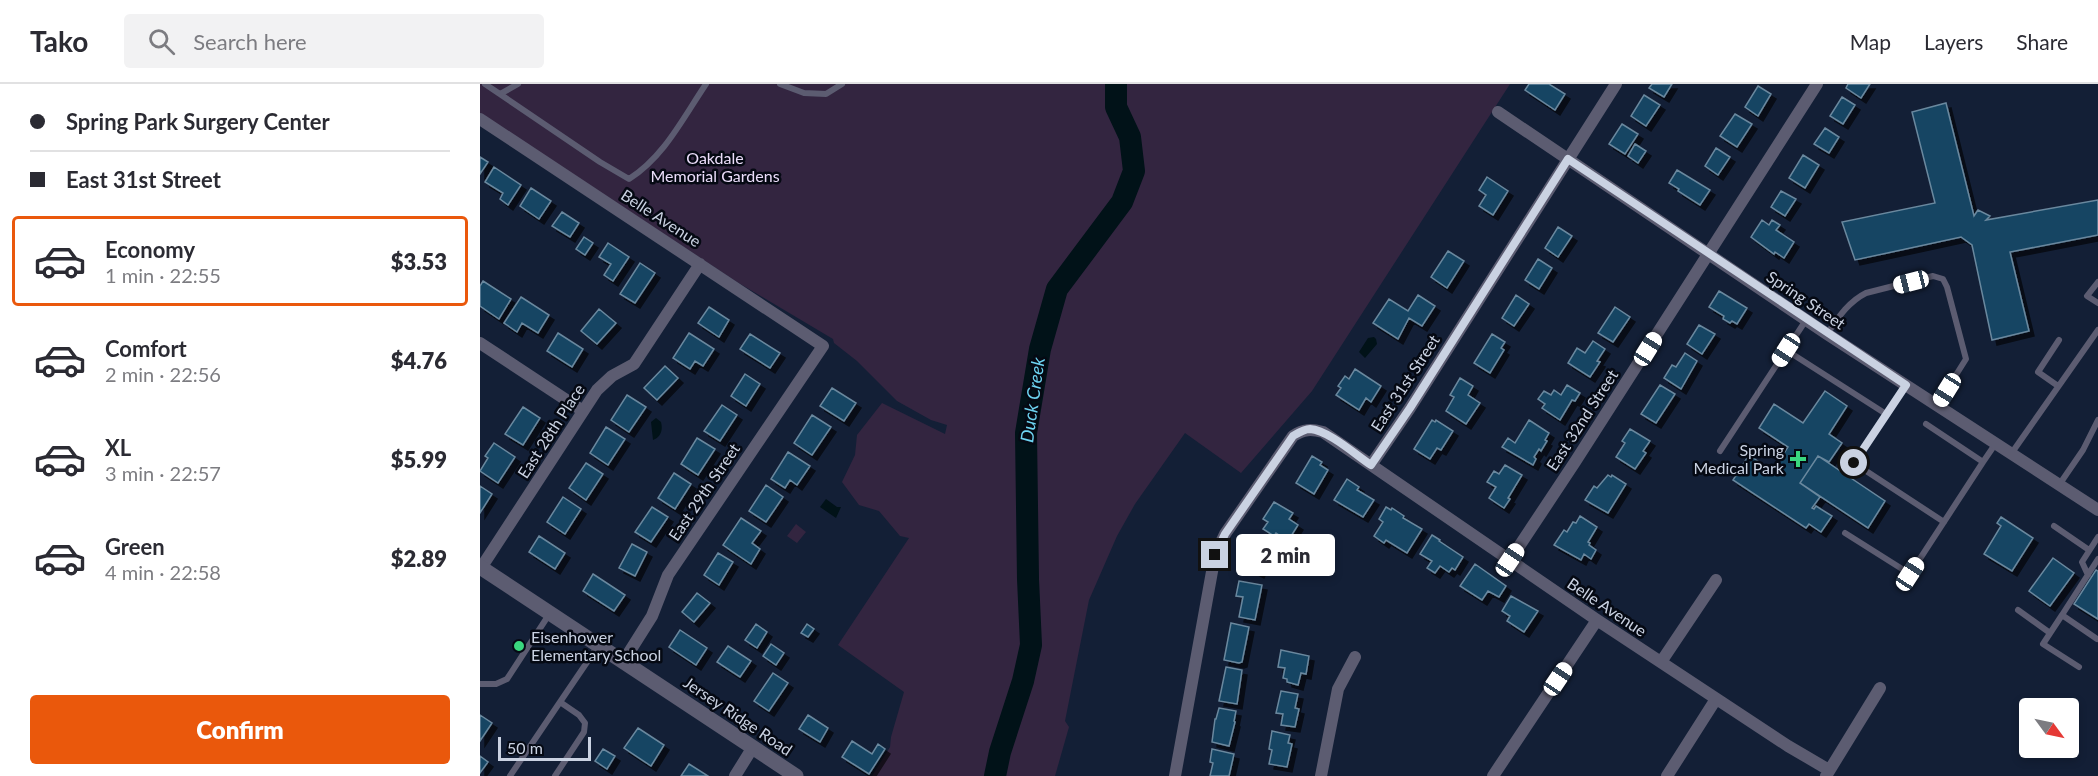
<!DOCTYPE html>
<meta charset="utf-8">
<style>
body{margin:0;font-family:Lato,sans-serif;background:#f2f2f3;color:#2b2b33;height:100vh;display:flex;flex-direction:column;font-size:22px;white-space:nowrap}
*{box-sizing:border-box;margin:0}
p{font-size:20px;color:#7c7c81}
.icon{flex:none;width:33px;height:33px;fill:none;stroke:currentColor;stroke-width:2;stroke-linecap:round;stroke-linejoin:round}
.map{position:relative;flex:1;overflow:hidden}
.details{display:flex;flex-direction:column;background:#fff;width:480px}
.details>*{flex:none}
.hud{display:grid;align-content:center;height:132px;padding:0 30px;background:#fff}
.needle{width:39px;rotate:123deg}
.buttons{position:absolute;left:1539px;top:614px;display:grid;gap:12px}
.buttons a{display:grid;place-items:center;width:60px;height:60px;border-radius:6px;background:#fff;box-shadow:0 3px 9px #0003;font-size:30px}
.scale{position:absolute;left:18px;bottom:15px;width:93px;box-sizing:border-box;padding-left:6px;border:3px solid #cad2e2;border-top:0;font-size:16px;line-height:21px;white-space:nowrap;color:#cad2e2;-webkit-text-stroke:4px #050913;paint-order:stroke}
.end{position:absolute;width:27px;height:27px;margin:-14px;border:8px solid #cad2e2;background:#111;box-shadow:0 0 0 3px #111}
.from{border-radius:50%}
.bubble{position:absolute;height:42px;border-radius:6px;background:#fff;box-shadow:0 3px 9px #0003;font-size:20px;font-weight:800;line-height:42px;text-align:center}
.car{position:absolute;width:18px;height:36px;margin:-18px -9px;border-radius:8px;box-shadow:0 0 4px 2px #0007;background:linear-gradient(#fff 24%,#345 0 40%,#fff 0 76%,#345 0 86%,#fff 0)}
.hud b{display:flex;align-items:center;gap:21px;height:57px;font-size:22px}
.hud b+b{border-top:2px solid #e1e1e2}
.hud i{width:15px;height:15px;background:#2b2b33}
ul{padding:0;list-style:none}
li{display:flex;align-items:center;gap:18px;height:90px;margin:0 12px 9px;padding:0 18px;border:3px solid transparent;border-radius:6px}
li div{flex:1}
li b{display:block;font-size:22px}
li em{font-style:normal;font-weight:800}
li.on{border-color:#ea580c}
li>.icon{width:54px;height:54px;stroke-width:1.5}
.action{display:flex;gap:12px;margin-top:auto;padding:12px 30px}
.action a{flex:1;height:69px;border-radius:6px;background:#ea580c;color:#fff;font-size:24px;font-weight:800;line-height:69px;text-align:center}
header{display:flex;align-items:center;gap:36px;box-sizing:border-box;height:84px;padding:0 30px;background:#fff;border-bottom:2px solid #e1e1e2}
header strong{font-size:28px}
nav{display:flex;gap:33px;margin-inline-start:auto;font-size:21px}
.search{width:420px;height:54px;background:#f2f2f3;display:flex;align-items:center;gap:15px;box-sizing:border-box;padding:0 21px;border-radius:6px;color:#7c7c81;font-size:22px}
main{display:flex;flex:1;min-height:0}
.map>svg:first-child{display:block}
</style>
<header>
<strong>Tako</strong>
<div class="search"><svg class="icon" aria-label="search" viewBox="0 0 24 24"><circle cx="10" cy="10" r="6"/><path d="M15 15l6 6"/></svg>Search here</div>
<nav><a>Map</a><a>Layers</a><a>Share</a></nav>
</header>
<main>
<section class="details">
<div class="hud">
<b><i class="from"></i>Spring Park Surgery Center</b>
<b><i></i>East 31st Street</b>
</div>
<ul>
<li class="on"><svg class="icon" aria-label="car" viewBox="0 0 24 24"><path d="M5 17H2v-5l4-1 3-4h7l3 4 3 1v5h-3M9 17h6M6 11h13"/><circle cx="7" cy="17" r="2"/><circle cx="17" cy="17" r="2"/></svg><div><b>Economy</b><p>1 min · 22:55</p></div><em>$3.53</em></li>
<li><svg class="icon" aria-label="car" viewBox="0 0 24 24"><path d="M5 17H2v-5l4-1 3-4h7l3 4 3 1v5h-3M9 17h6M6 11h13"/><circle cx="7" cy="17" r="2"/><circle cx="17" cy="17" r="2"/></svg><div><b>Comfort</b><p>2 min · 22:56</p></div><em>$4.76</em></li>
<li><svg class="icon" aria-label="car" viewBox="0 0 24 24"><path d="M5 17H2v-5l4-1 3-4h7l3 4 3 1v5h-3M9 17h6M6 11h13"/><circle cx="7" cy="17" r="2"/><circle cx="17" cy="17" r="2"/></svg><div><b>XL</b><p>3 min · 22:57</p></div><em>$5.99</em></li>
<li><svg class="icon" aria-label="car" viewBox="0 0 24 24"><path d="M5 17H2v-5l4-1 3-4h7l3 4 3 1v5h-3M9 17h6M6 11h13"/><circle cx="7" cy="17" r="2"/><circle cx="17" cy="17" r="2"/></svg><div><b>Green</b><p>4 min · 22:58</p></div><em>$2.89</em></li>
</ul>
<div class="action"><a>Confirm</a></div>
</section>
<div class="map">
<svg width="1618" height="692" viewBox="0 0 1618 692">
<defs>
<filter id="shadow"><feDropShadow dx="5" dy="5" stdDeviation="0" flood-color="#0009"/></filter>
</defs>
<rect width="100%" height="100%" fill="#131f36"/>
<path fill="#332540" d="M0 0H1030L832 307 761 389 705 349 655 420 637 452 609 516 585 637 589 643 575 692H392L410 663 411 653 424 608 358 561 429 454 420 452 399 427 379 421 362 398 375 371 377 351 402 319 465 350 467 341 451 336 417 317 377 277 354 259 353 255 257 198 0 29Z
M316 440 326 448 317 459 307 452Z"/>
<path fill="#011218" d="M894 253 896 255 897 260 885 274 879 268 888 254Z
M176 334 181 338C183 346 181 353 173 356L171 338Z
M346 415 357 423H361L356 434 340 423Z"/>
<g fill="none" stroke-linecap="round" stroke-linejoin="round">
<path stroke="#011218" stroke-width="22" d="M515 692 520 668 543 597 551 561 548 495 546 349 560 265 577 205 642 118 654 87 650 53 636 23V0"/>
</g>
<path fill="#144564" stroke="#6a889e" stroke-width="1.5" filter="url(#shadow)" d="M1049 0H1069L1085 10 1075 26 1045 6Z
M1172 0H1192L1184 13 1169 4Z
M1368 0H1390L1381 14 1366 4Z
M1278 2 1291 10 1278 32 1265 23Z
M1164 11 1180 21 1166 42 1151 32Z
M1362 13 1375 21 1363 40 1350 32Z
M1466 19 1494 132 1498 126 1510 132 1506 136 1618 116V151L1530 168 1549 247 1512 256 1492 161 1481 153 1375 176 1362 138 1455 119 1432 28Z
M1255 30 1272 40 1257 63 1240 52Z
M1142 40 1158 50 1145 70 1129 60Z
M1345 44 1359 53 1349 69 1334 60Z
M1155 60 1166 67 1158 79 1148 72Z
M1236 64 1250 73 1238 91 1225 82Z
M1323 71 1339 81 1325 104 1309 94Z
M0 73 8 78 0 90Z
M14 83 41 101 28 121 20 115 23 109 5 98Z
M1197 86 1230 106 1220 121 1198 107 1199 105 1189 99Z
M1007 93 1028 107 1013 131 999 122 1006 111 999 106Z
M51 104 71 117 59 135 40 122Z
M1301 107 1316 115 1305 132 1291 123Z
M82 128 99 139 90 153 72 142Z
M1282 136 1289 141 1292 136 1300 141 1296 146 1314 158 1304 174 1295 168 1294 170 1271 153Z
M1078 143 1092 152 1078 173 1065 164Z
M104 153 113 159 105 171 96 165Z
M128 159 149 173 133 197 124 191 131 180 119 173Z
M968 167 984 177 967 204 951 193Z
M1058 175 1072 184 1059 205 1045 196Z
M160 179 175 189 155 219 140 210Z
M3 197 31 215 19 235 0 222V202Z
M1239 207 1267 224 1257 240 1252 237 1250 239 1243 235 1244 232 1229 223Z
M938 211 955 222 942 242 929 234 918 255 893 239 909 215 928 227Z
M1036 211 1049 220 1034 242 1022 234Z
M41 213 69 231 58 249 42 239 37 248 24 239Z
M229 223 249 236 239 253 218 239Z
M1135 223 1150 233 1133 258 1118 249Z
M119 225 136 239 117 260 101 247Z
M1219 241 1235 250 1222 270 1207 260Z
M78 249 103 265 92 283 67 267Z
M209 249 234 265 223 282 215 277 210 285 193 274Z
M270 250 300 269 290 284 260 265Z
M1012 250 1025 258 1021 264 1024 266 1010 289 994 279Z
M1113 257 1125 265 1117 277 1120 278 1110 293 1088 279 1097 264 1105 269Z
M1205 269 1217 277 1201 305 1184 294 1192 281 1196 283Z
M185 282 198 294 177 316 164 304Z
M875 285 901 302 891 318 886 314 879 326 856 311 861 304 858 302 865 292 869 295Z
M265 290 280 300 266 322 251 312Z
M980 294 993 302 988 311 1000 319 986 340 966 327 974 313 970 311Z
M1087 301 1100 309 1095 317 1092 316 1080 336 1062 324 1065 320 1058 315 1064 307 1071 311 1074 306 1081 311Z
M1180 301 1195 310 1176 339 1161 330Z
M352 304 376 319 364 337 340 322Z
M1345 307 1367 322 1349 350 1362 359 1349 378 1338 372 1320 399 1340 413 1332 424 1334 425 1336 422 1352 432 1341 448 1329 440 1326 444 1253 396 1269 371 1292 387 1308 363 1279 344 1294 320 1323 339Z
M147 311 166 323 149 348 131 336Z
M242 321 257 331 240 357 224 347Z
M43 323 60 334 43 361 25 350Z
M332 331 351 343 332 371 314 359Z
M952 336 955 338 956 336 973 347 961 366 957 364 950 375 934 365Z
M1049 336 1069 349 1065 356 1067 357 1061 367 1059 365 1054 373 1056 375 1053 381 1022 363 1028 354 1035 359Z
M126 343 145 355 128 381 110 369Z
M1150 345 1170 357 1163 367 1166 369 1155 385 1136 373 1145 359 1142 357Z
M217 354 235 365 218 391 201 380Z
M14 359 35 373 18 399 0 387 8 374 5 372Z
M308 368 330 382 317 401 310 396 305 404 291 395Z
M832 372 842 378 840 381 848 386 834 410 816 399Z
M1338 372 1405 417 1388 444 1320 399Z
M106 379 123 390 106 416 89 404Z
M1025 381 1042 391 1028 414 1030 415 1024 424 1009 414 1016 403 1007 398 1014 387 1019 390Z
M194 389 211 400 195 425 178 414Z
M1128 391 1131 393 1132 391 1146 400 1128 429 1105 416 1114 402 1117 404Z
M867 395 879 403 877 406 894 416 883 433 854 416Z
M286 401 303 413 286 438 269 427Z
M0 402 12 410 0 429Z
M83 413 101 425 85 450 67 438Z
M794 418 813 429 809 435 818 441 808 457 796 449 794 452 783 445 788 438 783 435Z
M172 423 188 433 171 458 155 448Z
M906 423 911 426 912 424 924 432 923 434 942 445 927 469 906 456 904 459 894 452 903 438 899 435Z
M1100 432 1117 443 1108 458 1110 459 1109 461 1116 466 1111 475 1104 470 1101 476 1074 461 1084 446 1087 448 1093 438 1096 439Z
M1521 433 1553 454 1532 487 1504 470 1521 442 1517 439Z
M261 434 281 447 272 459 280 465 271 480 243 461Z
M952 451 960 456 959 457 983 473 975 486 972 484 969 488 960 482 955 489 947 484 952 477 940 470Z
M59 452 85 469 75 485 49 468Z
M775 455 791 463 779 489 763 481Z
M152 460 167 468 155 492 139 484Z
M238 469 253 478 239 501 224 491Z
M1573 474 1594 489 1570 522 1549 507Z
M995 480 1026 502 1019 513 1008 507 1002 516 980 502Z
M1616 486 1618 487V535L1594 520Z
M113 490 145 511 134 527 103 507Z
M759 497 782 501 775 536 759 533 763 513 756 512Z
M217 509 230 519 214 538 202 528Z
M1031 512 1058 527 1044 548 1027 537 1030 532 1022 527Z
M751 539 769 543 762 578 759 579 744 576Z
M276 540 287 548 277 564 265 556Z
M327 540 334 545 328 553 321 549Z
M200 546 227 564 216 581 189 563Z
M291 560 304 569 296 581 283 572Z
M248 562 271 577 260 593 237 578Z
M801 566 829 572 826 590 821 589 818 601 807 598V595L803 594 805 584 798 583Z
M746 583 762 586 757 620 739 617Z
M293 589 308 599 289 627 274 617Z
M801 607 818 610 815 624 819 625 815 643 801 641 803 630 796 629Z
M739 624 756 627 754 637 755 638 749 662 732 658 735 635H736Z
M0 631 12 639 0 657Z
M328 631 348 644 340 658 319 645Z
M158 644 184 661 171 682 144 664Z
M792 647 810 651 808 659 812 660 807 683 789 680 792 666 789 665Z
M372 657 392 670 398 660 405 665 389 690 362 673Z
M123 665 135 672 127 685 115 677Z
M732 665 754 670 749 692H730L733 679 730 678Z
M0 672 8 678 0 689Z
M209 680 228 692H201Z"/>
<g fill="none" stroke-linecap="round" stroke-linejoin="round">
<path stroke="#5c5c71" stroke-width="6" d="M5 0 120 78 149 95C184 73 203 34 226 0
M300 0 324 9 346 10 362 0
M20 10 38 0
M1618 198 1607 212 1618 219
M1347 250C1358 234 1368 218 1386 209L1453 192 1463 195 1467 203 1486 275 1457 321
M1306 266 1406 330
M1426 301 1374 379 1464 438
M1578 302 1558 288 1579 256
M1446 340 1503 378 1516 359
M1240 367 1326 236
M1531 370 1618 246
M1579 401 1603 366 1618 336
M1574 442 1609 466
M1365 449 1430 490 1503 378
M1608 491 1602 478 1618 453
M1538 526 1570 549
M1582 531 1563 560 1599 583
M1617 555 1582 531 1618 475
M0 600H16L27 595 70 529
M80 618 118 562
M30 692 80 618 99 631 105 639 104 648 75 692"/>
<path stroke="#5c5c71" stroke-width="12" d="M1018 28 1347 250 1618 426
M0 35 343 262 188 491 172 532 143 578
M0 259 103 327
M891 381 930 324 1136 0
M1030 476 1095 378 1337 0
M1 484 117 306 132 292 154 280 220 180
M1181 578 1236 496
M255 692 273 663
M695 692 735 471 745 450 813 352C824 345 831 345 843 348L1117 536 1308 662 1349 686
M841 692 858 605 875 573
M1013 692 1117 536
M1187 692 1236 615
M1346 692 1400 604"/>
<path stroke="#5c5c71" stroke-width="15" d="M0 483 316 692"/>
</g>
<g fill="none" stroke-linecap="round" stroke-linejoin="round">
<path stroke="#cad2e2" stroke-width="8" d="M735 471 745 450 813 352C818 349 824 345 830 345 848 346 876 371 891 381L930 324 1088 75 1426 301 1374 379"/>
</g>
<g fill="#3ad77f" stroke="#050913" stroke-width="2">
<path d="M1315 366h6v6h6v6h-6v6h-6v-6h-6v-6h6z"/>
<circle cx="39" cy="562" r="6"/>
</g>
<g text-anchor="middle" stroke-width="5" stroke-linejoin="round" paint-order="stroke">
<g font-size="16" fill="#ebddfa" stroke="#050913">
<text x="235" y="80">Oakdale<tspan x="235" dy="18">Memorial Gardens</tspan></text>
</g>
<g font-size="16" fill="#cad2e2" stroke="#050913">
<text transform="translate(181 134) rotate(33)" y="6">Belle Avenue</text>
<text transform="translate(1326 216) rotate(34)" y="6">Spring Street</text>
<text transform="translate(925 299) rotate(-57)" y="6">East 31st Street</text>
<text transform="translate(1102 336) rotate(-57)" y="6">East 32nd Street</text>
<text transform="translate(71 347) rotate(-57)" y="6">East 28th Place</text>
<text transform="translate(224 408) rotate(-56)" y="6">East 29th Street</text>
<text transform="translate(1127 523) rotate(34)" y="6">Belle Avenue</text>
<text transform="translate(258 632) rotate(34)" y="6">Jersey Ridge Road</text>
</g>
<g font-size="16" fill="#cad2e2" stroke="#050913" text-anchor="end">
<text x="1304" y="372">Spring<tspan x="1304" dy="18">Medical Park</tspan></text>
<text x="51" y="559" text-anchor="start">Eisenhower<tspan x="51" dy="18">Elementary School</tspan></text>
</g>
<g font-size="18" font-style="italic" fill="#6ed4f2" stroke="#050913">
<text transform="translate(553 316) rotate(-82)" y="6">Duck Creek</text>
</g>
</g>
</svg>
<div class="buttons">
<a><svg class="needle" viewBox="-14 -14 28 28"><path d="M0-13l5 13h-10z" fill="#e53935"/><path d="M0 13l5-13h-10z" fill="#7c7c81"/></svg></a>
</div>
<div class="scale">50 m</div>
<i class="end from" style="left:1374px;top:379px"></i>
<i class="end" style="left:735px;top:471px"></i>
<div class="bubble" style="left:756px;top:450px;width:99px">2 min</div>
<i class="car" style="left:1431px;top:198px;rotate:256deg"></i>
<i class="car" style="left:1168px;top:265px;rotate:32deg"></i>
<i class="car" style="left:1306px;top:266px;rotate:213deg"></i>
<i class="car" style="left:1467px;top:306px;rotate:212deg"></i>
<i class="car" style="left:1030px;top:476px;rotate:34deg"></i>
<i class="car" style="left:1430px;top:490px;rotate:33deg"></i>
<i class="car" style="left:1078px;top:595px;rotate:34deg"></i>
</div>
</main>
